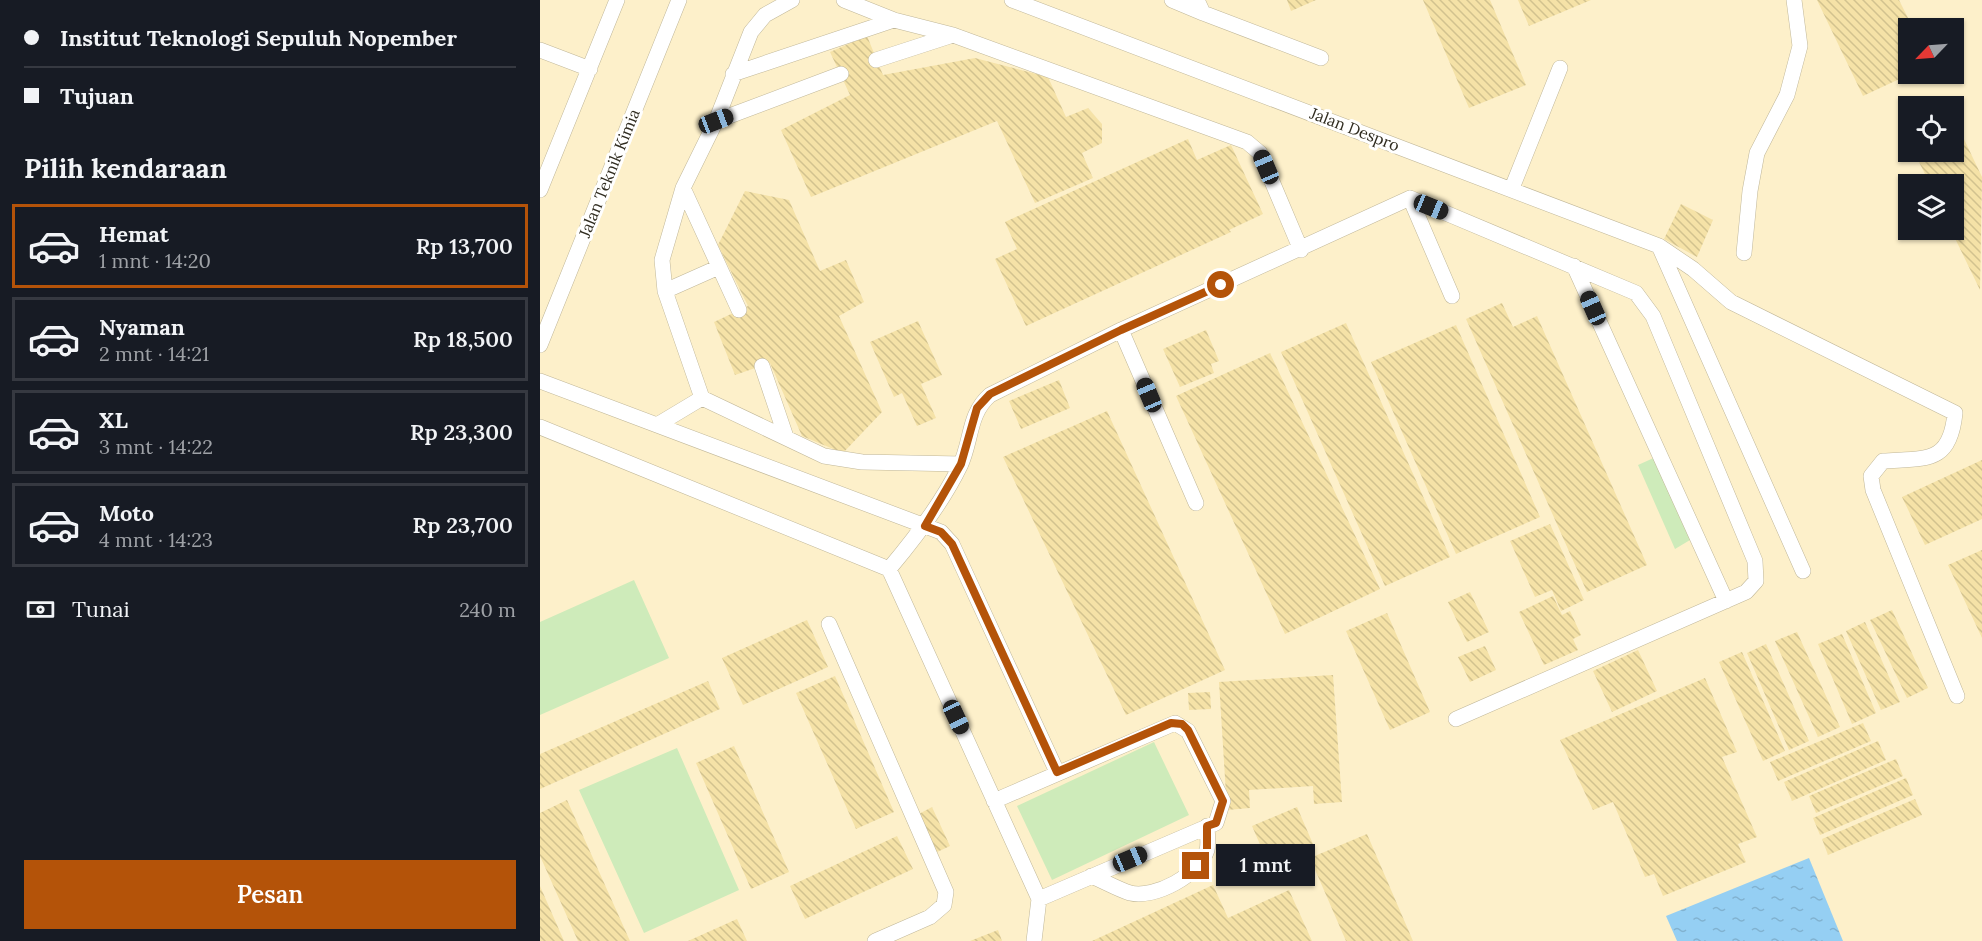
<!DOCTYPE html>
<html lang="id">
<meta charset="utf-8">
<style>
body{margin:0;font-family:Lora,serif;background:#242831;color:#f1f3f6;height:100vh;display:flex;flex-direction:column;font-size:22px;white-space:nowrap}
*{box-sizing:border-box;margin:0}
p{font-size:20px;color:#9ea1a6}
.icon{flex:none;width:33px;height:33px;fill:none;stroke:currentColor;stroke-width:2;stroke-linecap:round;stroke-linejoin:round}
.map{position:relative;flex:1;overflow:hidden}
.side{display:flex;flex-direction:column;background:#171b24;width:540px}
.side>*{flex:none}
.guide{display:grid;align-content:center;height:132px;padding:0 24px;background:#171b24}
.needle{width:39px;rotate:245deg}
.tools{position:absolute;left:1358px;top:18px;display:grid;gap:12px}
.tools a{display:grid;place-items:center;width:66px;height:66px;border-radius:0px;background:#171b24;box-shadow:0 2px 4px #0004;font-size:30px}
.end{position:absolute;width:27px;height:27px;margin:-14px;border:8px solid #b45309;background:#fff;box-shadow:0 0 0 3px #fff}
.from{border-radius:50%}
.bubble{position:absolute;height:42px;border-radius:0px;background:#171b24;box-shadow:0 2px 4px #0004;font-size:20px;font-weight:600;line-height:42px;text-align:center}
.car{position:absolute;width:18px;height:36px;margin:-18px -9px;border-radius:8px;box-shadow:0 0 4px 2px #0007;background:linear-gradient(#222 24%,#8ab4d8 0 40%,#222 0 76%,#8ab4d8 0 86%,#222 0)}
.guide b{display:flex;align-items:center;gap:21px;height:57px;font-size:22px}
.guide b+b{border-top:2px solid #363941}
.guide i{width:15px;height:15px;background:#f1f3f6}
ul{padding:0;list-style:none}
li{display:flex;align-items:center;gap:18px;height:84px;margin:0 12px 9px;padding:0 12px;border:3px solid #363941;border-radius:0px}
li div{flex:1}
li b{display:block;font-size:22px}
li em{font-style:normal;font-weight:600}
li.active{border-color:#b45309}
li>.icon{width:54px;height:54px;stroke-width:1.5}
h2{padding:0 24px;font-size:27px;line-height:72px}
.pay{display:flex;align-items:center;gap:15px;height:66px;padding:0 24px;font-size:22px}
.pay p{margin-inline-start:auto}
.button{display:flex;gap:12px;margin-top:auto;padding:12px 24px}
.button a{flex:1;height:69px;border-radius:0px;background:#b45309;color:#fff;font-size:24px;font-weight:600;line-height:69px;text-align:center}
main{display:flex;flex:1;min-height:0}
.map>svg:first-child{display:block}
</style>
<main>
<section class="side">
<div class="guide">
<b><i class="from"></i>Institut Teknologi Sepuluh Nopember</b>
<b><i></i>Tujuan</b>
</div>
<h2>Pilih kendaraan</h2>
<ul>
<li class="active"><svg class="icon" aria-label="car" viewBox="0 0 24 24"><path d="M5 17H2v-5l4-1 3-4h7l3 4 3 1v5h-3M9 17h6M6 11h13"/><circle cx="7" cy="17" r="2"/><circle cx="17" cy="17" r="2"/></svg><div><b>Hemat</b><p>1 mnt · 14:20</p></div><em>Rp 13,700</em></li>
<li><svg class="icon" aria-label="car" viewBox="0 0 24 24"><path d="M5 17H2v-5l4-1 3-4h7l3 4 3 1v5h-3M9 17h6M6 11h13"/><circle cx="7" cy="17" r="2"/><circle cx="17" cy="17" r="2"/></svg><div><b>Nyaman</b><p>2 mnt · 14:21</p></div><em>Rp 18,500</em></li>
<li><svg class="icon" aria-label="car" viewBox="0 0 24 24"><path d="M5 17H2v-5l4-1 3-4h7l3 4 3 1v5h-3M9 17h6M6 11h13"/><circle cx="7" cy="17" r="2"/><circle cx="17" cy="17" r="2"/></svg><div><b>XL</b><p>3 mnt · 14:22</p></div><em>Rp 23,300</em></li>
<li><svg class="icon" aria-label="car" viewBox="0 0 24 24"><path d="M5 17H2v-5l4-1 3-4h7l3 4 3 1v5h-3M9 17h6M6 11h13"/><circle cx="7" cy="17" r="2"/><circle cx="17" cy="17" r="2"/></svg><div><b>Moto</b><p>4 mnt · 14:23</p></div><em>Rp 23,700</em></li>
</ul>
<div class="pay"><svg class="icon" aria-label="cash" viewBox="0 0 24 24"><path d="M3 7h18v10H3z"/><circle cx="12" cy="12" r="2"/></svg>Tunai<p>240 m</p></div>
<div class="button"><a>Pesan</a></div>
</section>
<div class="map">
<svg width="1442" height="941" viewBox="0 0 1442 941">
<defs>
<pattern id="water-ripples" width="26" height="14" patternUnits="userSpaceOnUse" patternTransform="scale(1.5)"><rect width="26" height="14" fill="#95cff3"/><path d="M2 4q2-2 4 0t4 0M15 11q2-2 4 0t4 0" fill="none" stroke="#81b2d0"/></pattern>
<pattern id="building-back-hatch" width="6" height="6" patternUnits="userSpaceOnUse" patternTransform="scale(1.5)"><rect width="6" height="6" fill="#f5e2a7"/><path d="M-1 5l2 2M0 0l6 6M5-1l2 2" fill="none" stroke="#d2c28f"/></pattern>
</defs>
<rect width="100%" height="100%" fill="#fff9e6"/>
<path fill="#fdf0ca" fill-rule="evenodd" d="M0 0H1442V941H0ZM1368 28H1413V74H1368ZM1368 106H1413V152H1368ZM1368 184H1413V230H1368Z"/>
<path fill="#ceebba" d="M1118 456 1155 537 1135 549 1098 465Z
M94 580 129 658 0 715V622Z
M614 742 649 815 512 880 477 806Z
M137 748 199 890 104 933 39 790Z"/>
<path fill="url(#water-ripples)" d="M1269 858 1303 941H1137L1126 916Z"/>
<path fill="url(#building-back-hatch)" d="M747 0H776L751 11Z
M883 0H950L986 85 929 108Z
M978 0H1051L989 26Z
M1277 0H1359L1373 28H1368V75L1323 96Z
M327 36 343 75 435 58 508 77 526 117 548 108 562 124V143L542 153 553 178 495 203 457 121 271 197 241 130 310 95 290 52Z
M1413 116 1442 177 1440 290 1411 230 1413 184H1390L1374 152H1413Z
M648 139 657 160 691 145 723 214 689 230 691 232 486 326 455 259 477 249 465 222Z
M205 191 249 200 280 271 306 260 324 302 299 316 342 412 303 453 262 436 230 363 195 375 174 322 208 306 178 245Z
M1141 204 1173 220 1157 257 1124 239Z
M962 303 973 327 997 316 1107 565 1047 592 926 319Z
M378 321 402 375 381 384 396 418 377 426 362 393 354 397 330 342Z
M806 323 910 557 845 586 741 352Z
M916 325 1000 517 916 554 831 362Z
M666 330 679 361 671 364 674 373 640 387 623 349Z
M730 353 840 589 745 634 636 396Z
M519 380 530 408 481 429 469 401Z
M567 411 685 670 586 715 463 457Z
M1442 460V519L1385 545 1362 497Z
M1010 524 1044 600 1021 611 1012 590 995 597 970 541Z
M1442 550V638L1408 565Z
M930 592 949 632 927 642 908 602Z
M1013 596 1022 615 1030 611 1041 635 1033 639 1038 650 1004 665 979 612Z
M1352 610 1388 688 1367 698 1330 620Z
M847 613 890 712 850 730 806 631Z
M267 620 288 667 203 705 182 658Z
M1325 622 1360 702 1341 710 1306 631Z
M1257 632 1300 727 1278 737 1235 641Z
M1302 634 1336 713 1312 724 1278 644Z
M1226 644 1269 741 1249 750 1207 653Z
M945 646 956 670 930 682 918 657Z
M1098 650 1117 691 1072 712 1053 671Z
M1202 652 1245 751 1223 761 1179 662Z
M793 675 802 802 774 804 773 786 709 790 710 808 687 810 679 682Z
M295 676 354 812 316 829 256 693Z
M1165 678 1197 752 1182 757 1217 837 1198 844 1206 862 1123 896 1114 874 1105 877 1073 802 1053 810 1020 740Z
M168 681 180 709 0 789V754Z
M670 692 671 709 649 710 648 693Z
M1323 723 1331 741 1238 781 1230 762Z
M1338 741 1346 760 1252 801 1244 782Z
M194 746 249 872 211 889 156 763Z
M1356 759 1363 776 1276 813 1269 796Z
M1366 778 1373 795 1280 835 1273 818Z
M1375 799 1382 815 1288 855 1282 839Z
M27 800 90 941H38L0 856V813Z
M392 807 410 846 395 853 377 815Z
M757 807 773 844 728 863 712 826Z
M827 834 873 941H806L770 858Z
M357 836 373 869 265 919 250 886Z
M673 885 688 918 749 890 772 941H552Z
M0 886 24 941H0Z
M197 919 207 941H148Z
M458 930 462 941H430Z"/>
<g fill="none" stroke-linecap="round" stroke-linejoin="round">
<g stroke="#c0b799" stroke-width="16">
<path id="lane" d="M252 0 225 15 211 32 176 121 143 188 122 260 125 291 162 398 284 456 322 462 421 464
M304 0 354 20 413 35 707 142 720 153 761 250
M472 0 1119 246 1153 269 1191 302 1415 413C1410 464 1387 458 1343 461L1331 476 1333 490 1417 696
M632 0 663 13
M657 0 663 13 781 58
M0 50 50 69
M336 60 413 35
M193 74 354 20
M176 121 301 74
M143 188 199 310
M972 188 1020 68
M0 190 77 0
M870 198 912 296
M1119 246 1263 571
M1204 253 1210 191 1217 153 1247 95 1260 46 1254 0
M1034 266 1186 601
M125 291 179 267
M581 330 656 503
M0 345 139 0
M222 366 246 437
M0 381 401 532 412 544 517 772
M117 425 162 398
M0 427 349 569 499 899 494 941
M349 569C376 537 402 503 420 466 432 441 428 414 450 395L581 330 870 198 1096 293 1113 316 1215 561 1216 581 1206 592 916 719
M289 624 406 892 404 905 390 917 335 941
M454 801 635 723 648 731 683 801 676 823 499 899
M551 876C564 881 577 889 590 893 615 899 659 875 667 850 669 843 667 833 667 826"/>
</g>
<use href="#lane" stroke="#fff" stroke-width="15"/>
</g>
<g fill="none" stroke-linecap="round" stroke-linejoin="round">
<path stroke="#b45309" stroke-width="8" d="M656 866 667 850V826L676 823 683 801 648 730 642 724 631 723 517 772 412 544 401 532 385 526 421 464 437 408 450 394 581 330 681 285"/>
</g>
<g text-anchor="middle" stroke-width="6" stroke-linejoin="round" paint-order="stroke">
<g font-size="16" fill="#302c20" stroke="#fff">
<text transform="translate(815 129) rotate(21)" y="6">Jalan Despro</text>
<text transform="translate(69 173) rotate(-68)" y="6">Jalan Teknik Kimia</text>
</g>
</g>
</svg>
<div class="tools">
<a><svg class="needle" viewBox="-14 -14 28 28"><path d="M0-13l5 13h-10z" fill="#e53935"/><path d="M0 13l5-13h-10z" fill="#9ea1a6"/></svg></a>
<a><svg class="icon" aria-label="locate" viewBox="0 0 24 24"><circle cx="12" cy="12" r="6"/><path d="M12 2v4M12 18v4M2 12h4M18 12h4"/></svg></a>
<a><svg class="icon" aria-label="layers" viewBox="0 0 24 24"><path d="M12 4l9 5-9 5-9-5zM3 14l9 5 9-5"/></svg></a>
</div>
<i class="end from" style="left:681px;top:285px"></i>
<i class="end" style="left:656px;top:866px"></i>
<div class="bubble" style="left:676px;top:844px;width:99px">1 mnt</div>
<i class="car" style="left:176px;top:121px;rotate:69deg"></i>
<i class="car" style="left:726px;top:167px;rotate:337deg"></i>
<i class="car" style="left:891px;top:207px;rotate:112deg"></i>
<i class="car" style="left:1053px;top:308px;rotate:336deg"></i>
<i class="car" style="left:609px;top:395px;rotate:337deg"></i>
<i class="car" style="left:416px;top:717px;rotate:155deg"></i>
<i class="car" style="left:590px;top:859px;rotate:67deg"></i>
</div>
</main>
